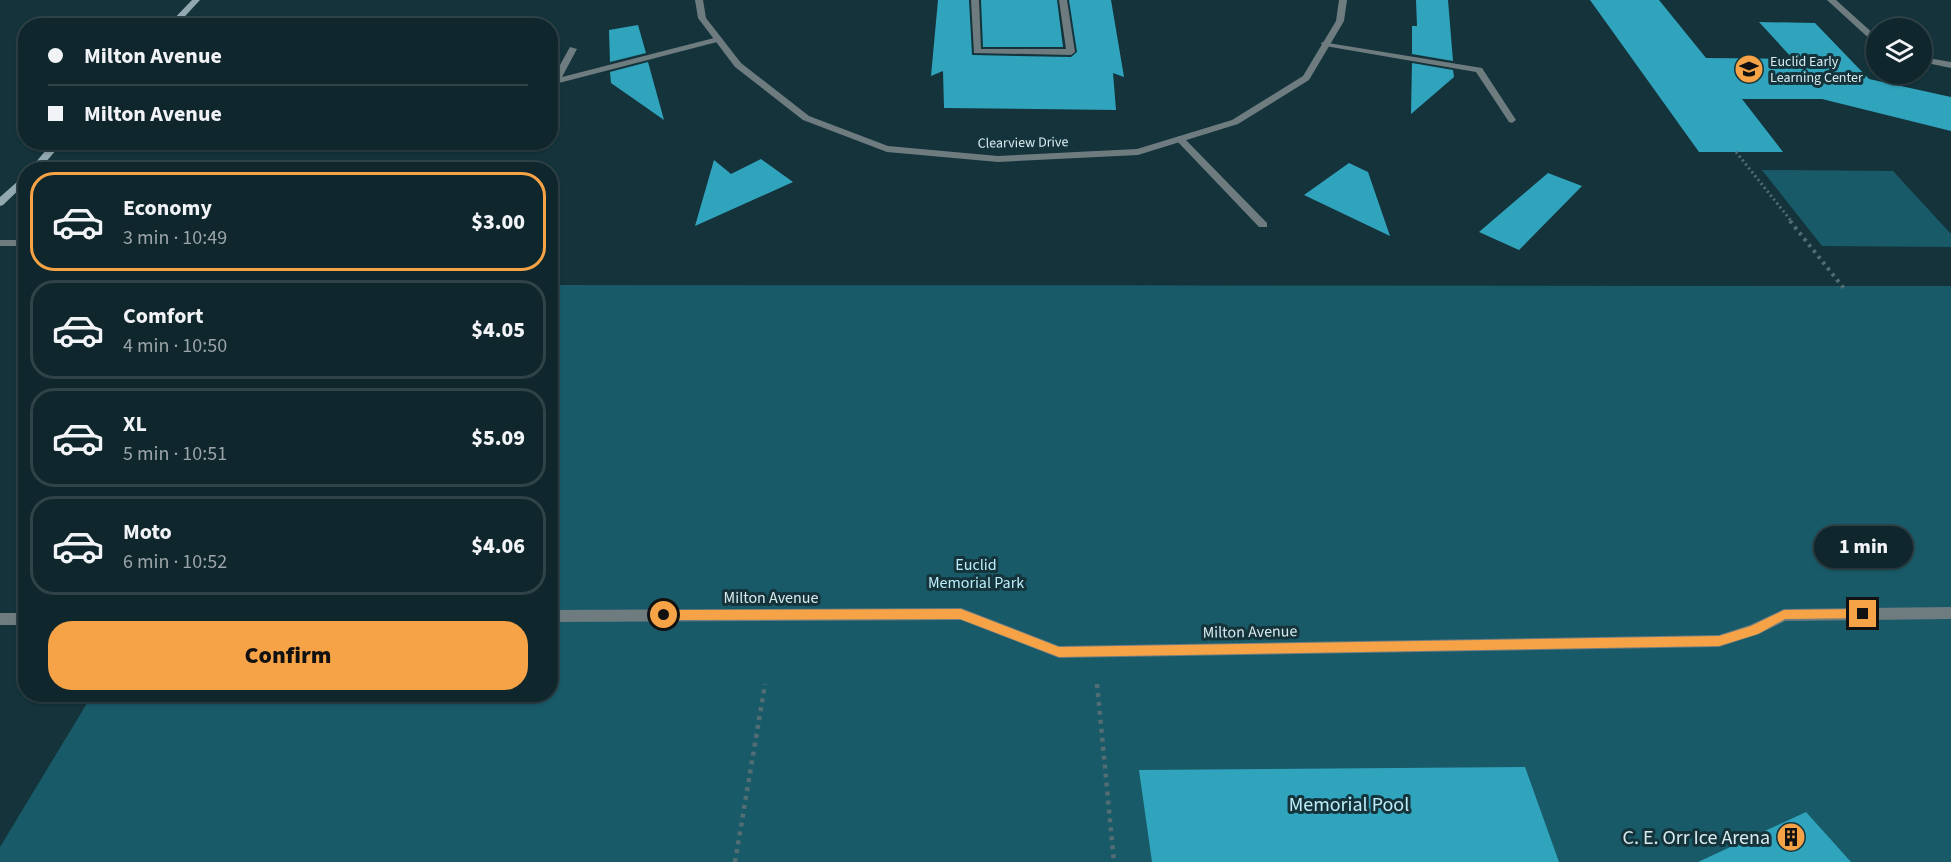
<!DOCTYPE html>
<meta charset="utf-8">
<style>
body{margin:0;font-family:"Source Sans 3",sans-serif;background:#1d3238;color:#f1f3f6;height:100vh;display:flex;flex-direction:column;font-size:22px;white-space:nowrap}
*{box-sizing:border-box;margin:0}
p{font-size:20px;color:#9ba5a9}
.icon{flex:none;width:33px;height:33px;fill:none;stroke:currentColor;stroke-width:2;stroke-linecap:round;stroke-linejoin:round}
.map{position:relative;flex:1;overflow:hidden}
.details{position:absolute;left:18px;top:162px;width:540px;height:540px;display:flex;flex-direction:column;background:#0f262c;border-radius:24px;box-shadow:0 2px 4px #0004,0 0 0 2px #2f4348}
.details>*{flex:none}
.top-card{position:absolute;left:18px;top:18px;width:540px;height:132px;border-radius:24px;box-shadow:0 2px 4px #0004,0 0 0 2px #2f4348;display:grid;align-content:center;height:132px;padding:0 30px;background:#0f262c}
.controls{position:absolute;left:1866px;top:18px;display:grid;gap:12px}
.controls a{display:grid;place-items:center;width:66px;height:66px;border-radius:50%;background:#0f262c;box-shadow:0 2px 4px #0004,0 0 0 2px #2f4348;font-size:30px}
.end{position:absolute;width:27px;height:27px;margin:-14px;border:8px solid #f5a346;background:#111;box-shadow:0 0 0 3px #111}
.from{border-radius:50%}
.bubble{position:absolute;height:42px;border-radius:21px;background:#0f262c;box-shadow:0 2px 4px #0004,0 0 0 2px #2f4348;font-size:20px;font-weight:800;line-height:42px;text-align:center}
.top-card b{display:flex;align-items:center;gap:21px;height:57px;font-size:22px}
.top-card b+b{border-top:2px solid #2f4348}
.top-card i{width:15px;height:15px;background:#f1f3f6}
ul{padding:10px 0 0;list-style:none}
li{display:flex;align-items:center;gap:18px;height:99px;margin:0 12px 9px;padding:0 18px;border:3px solid #2f4348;border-radius:24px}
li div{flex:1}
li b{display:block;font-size:22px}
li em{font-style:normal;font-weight:800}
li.on{border-color:#f5a346}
li>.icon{width:54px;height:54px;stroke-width:1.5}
.action{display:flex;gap:12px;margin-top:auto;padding:12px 30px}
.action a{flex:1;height:69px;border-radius:24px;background:#f5a346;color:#111;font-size:24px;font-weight:800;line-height:69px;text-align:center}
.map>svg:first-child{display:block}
</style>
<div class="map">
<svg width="1951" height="862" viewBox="0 0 1951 862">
<rect width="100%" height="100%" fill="#14333b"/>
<path fill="#195a68" d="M1762 170 1893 171 1951 234V247L1822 246Z
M551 285 1951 286V862H0V847L92 695 550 694Z"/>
<path fill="#31a4bd" d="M938 0H969L972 55 1071 57 1077 52 1069 0H1111L1124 77 1113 73 1116 110 944 108 943 71 931 76Z
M981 0H1057L1063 47H983Z
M1416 0H1448L1453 61 1412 54V26H1417Z
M1590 0H1659L1706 58 1793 59 1759 22 1815 23 1869 79 1951 97V131L1822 99H1742L1783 152H1699Z
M638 25 646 53 610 62 609 30Z
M648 62 664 120 611 83 610 72Z
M1412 63 1453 70 1454 77 1411 114Z
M761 159 793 182 695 226 714 160 731 174Z
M1349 163 1368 172 1390 236 1304 195Z
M1548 173 1582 186 1519 250 1479 232Z
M1525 767 1559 862H1152L1139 770Z
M1806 812 1851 862H1698Z"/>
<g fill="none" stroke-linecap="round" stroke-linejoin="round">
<path stroke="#536d74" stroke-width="3" stroke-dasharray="2 3" stroke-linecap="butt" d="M1736 152 1792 222"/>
<path stroke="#536d74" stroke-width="4" stroke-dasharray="3 4.5" stroke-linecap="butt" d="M1790 221 1846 291"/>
<path stroke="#536d74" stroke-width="4.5" stroke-dasharray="4 5" stroke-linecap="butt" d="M1097 684 1114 862
M735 862 765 684"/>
<path fill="#6e7c80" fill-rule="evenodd" d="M971 0H979L981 49H1066L1059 0H1067L1075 52 1071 55 974 53Z
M1827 0H1836L1876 36V42H1873Z
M718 37H721V41L559 83 553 94H550V83L570 47 577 49 562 77Z
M1322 42 1482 68 1516 120 1512 123 1509 122 1476 72 1325 46 1321 44Z
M1922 57 1951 62V68L1922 62Z
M1180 136 1183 137 1267 223V227H1259L1177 141V137Z
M0 240H26V246H0Z"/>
<path fill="#6e7c80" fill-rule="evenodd" d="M695 0H703L706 18 741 63 809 116 888 146 998 156 1137 149 1232 120 1303 76 1336 21 1339 0H1347L1344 21 1309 80 1238 124 1138 155 998 162 887 152 803 120 735 67 698 18Z
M1951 607V619L1785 621 1759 634 1719 647 1059 658 961 620 550 622V610L961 608 1059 646 1719 635 1750 625 1784 609Z
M0 613H26V625H0Z"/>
<path fill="#91a8ae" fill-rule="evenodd" d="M192 0H200L176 26H167Z
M53 142H63L39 170H29Z
M26 174V183L3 205 0 206V197Z"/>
</g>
<path fill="#f5a346" d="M961 609 1059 647 1719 636 1751 626 1784 610 1863 609 1869 614 1863 618 1785 619 1758 634 1719 646 1059 657 960 619 664 620 659 615 664 610Z"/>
<defs>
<g id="school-disc" transform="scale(1.5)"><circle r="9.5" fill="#f5a346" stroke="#14333b"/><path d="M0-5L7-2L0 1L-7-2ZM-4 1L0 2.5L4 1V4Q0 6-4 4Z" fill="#111"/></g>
<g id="building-disc" transform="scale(1.5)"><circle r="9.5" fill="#f5a346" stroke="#14333b"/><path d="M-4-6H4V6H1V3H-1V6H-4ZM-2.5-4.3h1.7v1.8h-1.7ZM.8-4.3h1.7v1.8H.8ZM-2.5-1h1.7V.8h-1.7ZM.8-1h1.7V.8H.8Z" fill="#111"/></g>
</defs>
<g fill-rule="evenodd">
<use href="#school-disc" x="1749" y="69"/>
<use href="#building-disc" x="1791" y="837"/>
</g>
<g text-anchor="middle" stroke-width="6" stroke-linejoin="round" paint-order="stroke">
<g font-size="14" fill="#d8eaee" stroke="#14333b" text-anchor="start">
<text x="1770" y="66">Euclid Early<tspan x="1770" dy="16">Learning Center</tspan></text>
</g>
<g font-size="14" fill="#d8eaee" stroke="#14333b">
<text transform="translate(1023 142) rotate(-1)" y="5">Clearview Drive</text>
</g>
<g font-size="16" fill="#bbedfa" stroke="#14333b">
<text x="976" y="570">Euclid<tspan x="976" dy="18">Memorial Park</tspan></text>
</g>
<g font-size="16" fill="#d8eaee" stroke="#14333b">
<text x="771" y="603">Milton Avenue</text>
<text transform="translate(1250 631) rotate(-1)" y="6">Milton Avenue</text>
</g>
<g font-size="20" fill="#bbedfa" stroke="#14333b">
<text x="1349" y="811">Memorial Pool</text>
</g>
<g font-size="20" fill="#d8eaee" stroke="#14333b" text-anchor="end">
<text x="1770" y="844">C. E. Orr Ice Arena</text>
</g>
</g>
</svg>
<div class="controls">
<a><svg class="icon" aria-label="layers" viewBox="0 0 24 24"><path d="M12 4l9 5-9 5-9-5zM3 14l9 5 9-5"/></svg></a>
</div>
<i class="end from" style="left:664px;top:615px"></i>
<i class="end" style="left:1863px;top:614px"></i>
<div class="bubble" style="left:1814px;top:526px;width:99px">1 min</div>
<div class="top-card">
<b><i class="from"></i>Milton Avenue</b>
<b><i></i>Milton Avenue</b>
</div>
<section class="details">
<ul>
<li class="on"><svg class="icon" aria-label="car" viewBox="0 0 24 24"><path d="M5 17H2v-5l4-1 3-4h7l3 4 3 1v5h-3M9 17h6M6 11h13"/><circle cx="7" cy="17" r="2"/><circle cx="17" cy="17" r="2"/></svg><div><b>Economy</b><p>3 min · 10:49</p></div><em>$3.00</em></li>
<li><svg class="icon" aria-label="car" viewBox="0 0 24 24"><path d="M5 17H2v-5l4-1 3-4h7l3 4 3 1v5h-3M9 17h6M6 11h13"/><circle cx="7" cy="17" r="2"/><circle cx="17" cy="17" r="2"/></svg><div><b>Comfort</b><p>4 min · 10:50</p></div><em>$4.05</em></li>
<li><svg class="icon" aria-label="car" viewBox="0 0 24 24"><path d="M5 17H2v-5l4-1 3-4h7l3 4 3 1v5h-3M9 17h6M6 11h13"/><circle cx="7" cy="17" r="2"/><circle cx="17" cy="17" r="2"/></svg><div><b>XL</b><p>5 min · 10:51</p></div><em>$5.09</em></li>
<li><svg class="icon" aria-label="car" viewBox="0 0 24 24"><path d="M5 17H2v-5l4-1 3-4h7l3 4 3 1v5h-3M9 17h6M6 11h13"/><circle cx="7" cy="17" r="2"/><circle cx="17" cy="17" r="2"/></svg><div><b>Moto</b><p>6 min · 10:52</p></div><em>$4.06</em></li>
</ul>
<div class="action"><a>Confirm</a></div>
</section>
</div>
